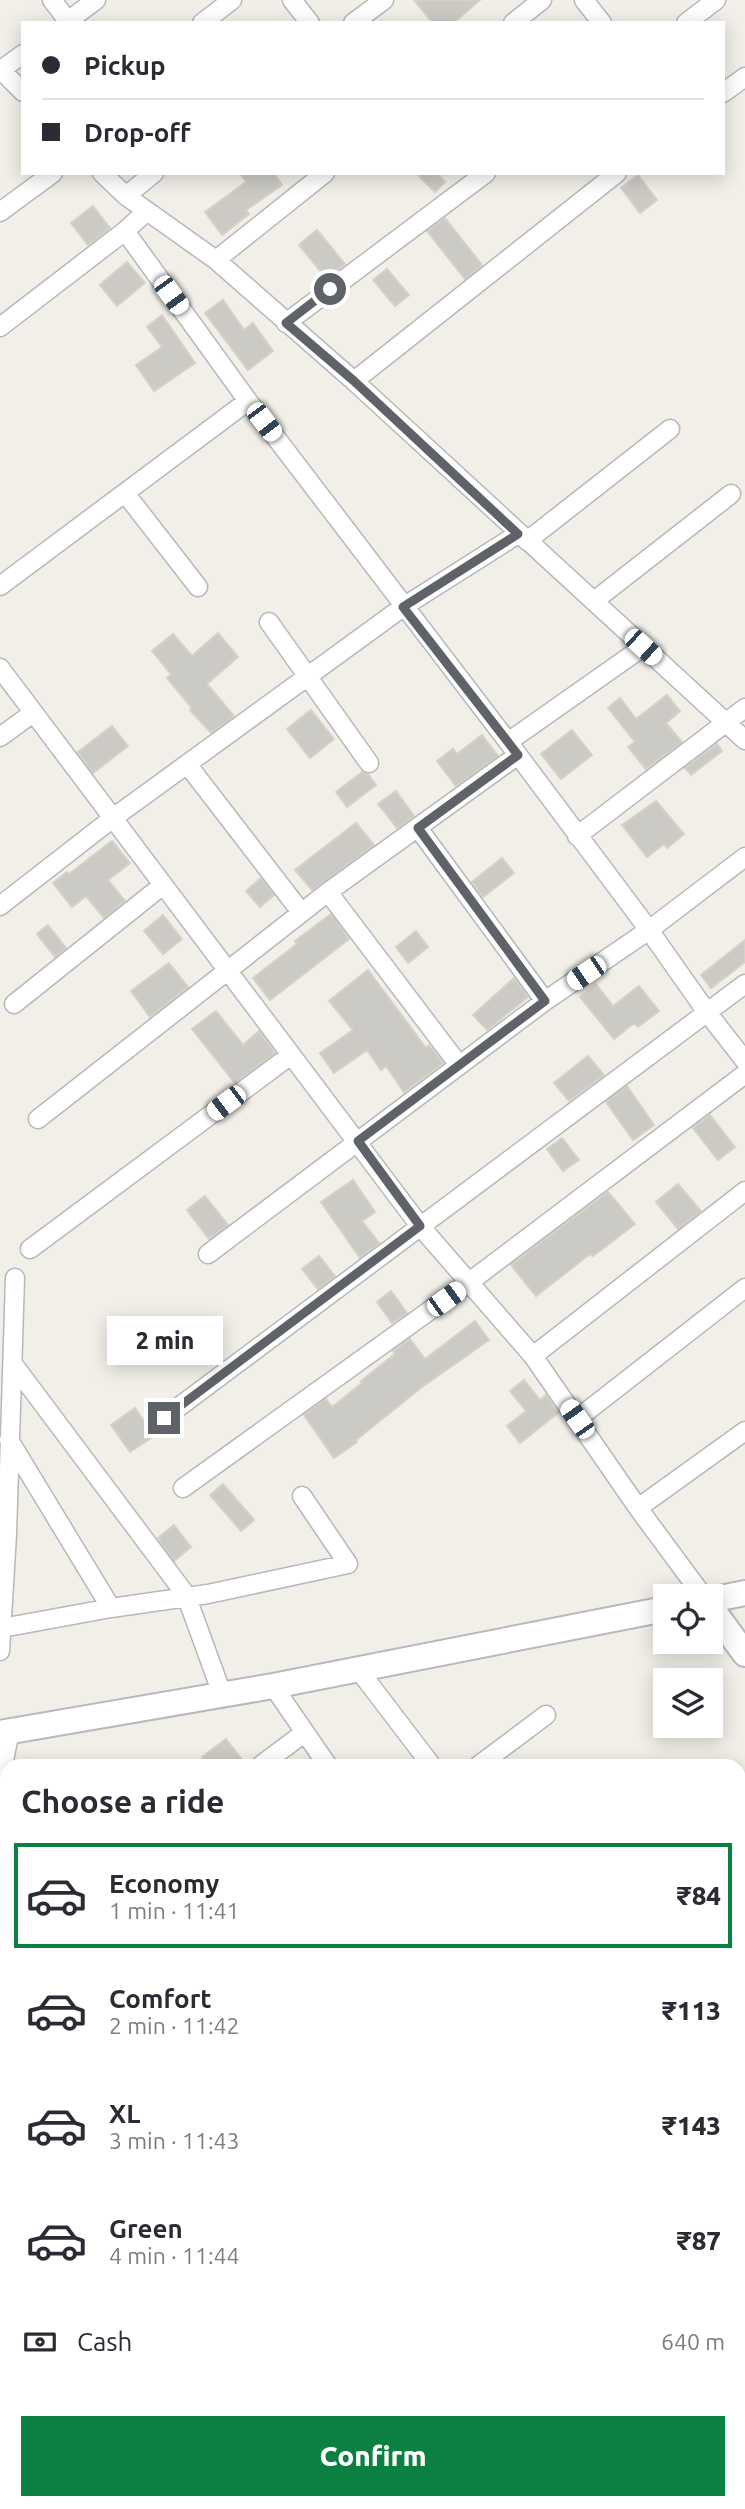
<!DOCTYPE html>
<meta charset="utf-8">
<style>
body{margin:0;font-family:Ubuntu,sans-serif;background:#f7f7f7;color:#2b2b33;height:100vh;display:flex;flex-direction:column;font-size:26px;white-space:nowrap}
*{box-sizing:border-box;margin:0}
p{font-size:23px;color:#7c7c81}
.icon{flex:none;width:38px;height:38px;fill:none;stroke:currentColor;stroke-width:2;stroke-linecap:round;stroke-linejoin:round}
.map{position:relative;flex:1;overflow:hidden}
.drawer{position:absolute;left:0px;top:1759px;width:746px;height:751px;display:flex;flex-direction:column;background:#fff;border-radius:21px 21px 0 0;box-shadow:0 4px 18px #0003}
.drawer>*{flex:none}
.guide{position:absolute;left:21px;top:21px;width:704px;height:154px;border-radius:0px;box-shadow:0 4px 18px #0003;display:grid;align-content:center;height:154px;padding:0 21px;background:#fff}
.tools{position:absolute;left:653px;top:1584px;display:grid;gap:14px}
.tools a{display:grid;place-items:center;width:70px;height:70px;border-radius:0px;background:#fff;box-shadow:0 4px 18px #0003;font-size:35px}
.end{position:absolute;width:32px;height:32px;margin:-16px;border:9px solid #5f6368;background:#fff;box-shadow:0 0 0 4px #fff}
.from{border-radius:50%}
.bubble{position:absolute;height:49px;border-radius:0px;background:#fff;box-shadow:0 4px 18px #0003;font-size:23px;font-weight:800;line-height:49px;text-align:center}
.car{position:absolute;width:21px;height:42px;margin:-21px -10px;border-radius:9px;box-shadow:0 0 5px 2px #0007;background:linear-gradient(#fff 24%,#345 0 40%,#fff 0 76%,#345 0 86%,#fff 0)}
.guide b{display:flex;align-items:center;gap:24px;height:66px;font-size:26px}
.guide b+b{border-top:2px solid #e1e1e2}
.guide i{width:18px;height:18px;background:#2b2b33}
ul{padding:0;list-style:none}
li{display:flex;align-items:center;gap:21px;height:105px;margin:0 14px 10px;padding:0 7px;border:4px solid transparent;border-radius:0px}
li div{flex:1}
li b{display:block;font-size:26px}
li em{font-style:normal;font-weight:800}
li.active{border-color:#0b8043}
li>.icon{width:63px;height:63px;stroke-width:1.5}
h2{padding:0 21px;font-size:32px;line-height:84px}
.pay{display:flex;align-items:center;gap:18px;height:77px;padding:0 21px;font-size:26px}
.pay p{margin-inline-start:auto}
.cta{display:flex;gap:14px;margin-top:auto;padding:14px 21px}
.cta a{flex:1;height:80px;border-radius:0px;background:#0b8043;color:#fff;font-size:28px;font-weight:800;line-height:80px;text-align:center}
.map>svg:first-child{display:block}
</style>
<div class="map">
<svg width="745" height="2509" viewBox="0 0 745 2509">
<rect width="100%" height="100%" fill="#f1efe8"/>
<path fill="#cccac5" stroke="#d6d1c6" stroke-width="2" d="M414 0H480L453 23H433Z
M240 173H274L282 185 246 210 249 214 222 235 205 212 246 182Z
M416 173H437L445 182 435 192Z
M638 175 657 200 640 213 621 188Z
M93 206 110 228 88 245 71 223Z
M445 218 482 265 465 279 427 231Z
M317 230 345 264 326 278 299 245Z
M127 262 145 283 117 306 100 285Z
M387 269 409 295 395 306 373 280Z
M223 300 244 330 253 323 273 351 248 370 205 313Z
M162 315 195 363 154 391 136 365 162 347 147 327Z
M218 633 238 657 207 684 234 716 211 733 190 710 192 708 167 678 171 674 152 651 173 634 192 656Z
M667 695 680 711 666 723 682 742 646 769 628 747 635 742 608 708 620 698 636 719Z
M311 710 334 739 310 758 287 729Z
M112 726 128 746 93 773 78 752Z
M572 730 592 755 561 779 541 754Z
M482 735 498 756 456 786 437 761 453 749 457 754Z
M717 744 722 751 691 775 685 768Z
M362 772 368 774 376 785 347 807 336 792Z
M396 791 414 816 397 828 378 804Z
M656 801 684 834 667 848 664 844 647 857 622 825Z
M356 823 374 845 312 890 295 870Z
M112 841 130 863 108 880 125 901 104 918 86 896 72 907 53 883 67 872 69 874Z
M502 858 514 873 483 897 472 882Z
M261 878 274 895 260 907 246 891Z
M331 914 349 939 270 1000 253 978 297 944 295 941Z
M163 915 182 939 163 954 144 931Z
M48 925 66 948 55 957 37 934Z
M416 931 428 947 408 963 396 947Z
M745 940V962L711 988 701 975Z
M169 963 188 987 150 1017 131 991Z
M368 970 426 1048 429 1045 443 1063 404 1092 386 1066 381 1070 367 1050 334 1073 320 1053 353 1030 329 1001Z
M514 978 528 997 487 1030 473 1015Z
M596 984 613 1006 639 986 659 1011 638 1027 634 1023 614 1039 580 997Z
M216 1011 243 1045 259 1031 275 1053 235 1083 192 1029Z
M588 1056 604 1075 569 1101 554 1083Z
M627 1086 654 1125 633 1140 606 1102Z
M710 1115 735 1147 718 1160 693 1128Z
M562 1138 579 1160 563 1171 547 1149Z
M353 1180 375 1212 362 1221 379 1243 360 1258 321 1202Z
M678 1184 701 1211 678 1229 656 1202Z
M608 1192 635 1224 593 1256 590 1254 536 1296 511 1265Z
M205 1196 228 1225 209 1239 187 1210Z
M319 1256 335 1276 318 1289 302 1269Z
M391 1291 407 1313 392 1323 377 1302Z
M475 1321 489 1340 422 1387 356 1440 357 1442 334 1458 304 1415 326 1399 332 1407 362 1383 361 1381 395 1354 393 1351 410 1339 425 1359Z
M524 1380 540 1400 546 1395 558 1413 520 1443 507 1426 526 1411 510 1391Z
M135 1408 154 1436 130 1452 111 1425Z
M223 1484 254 1520 241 1531 210 1495Z
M174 1525 191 1547 174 1561 158 1538Z
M226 1739 247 1766H208L202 1757Z"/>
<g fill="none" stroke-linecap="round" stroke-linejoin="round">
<g stroke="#b5b8bc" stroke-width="21">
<path id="street" d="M52 0 68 21
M292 0 310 23
M584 0 602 23
M65 23 96 0
M202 23 232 0
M353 23 384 0
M513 23 542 0
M686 23 716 0
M0 69 23 92
M1 70 23 54
M723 93 745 77
M102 173 126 196 216 260 354 381 745 740
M126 196 154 173
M147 211 125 231 248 401 518 755 649 930 706 1011 745 1061
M0 212 53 173
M216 260 325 173
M286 323 486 173
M0 327 125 231
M354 381 617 173
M125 493 198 587
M527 541 670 429
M0 586 248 401
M594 601 731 494
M269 622 369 763
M0 668 420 1226 533 1356 638 1508 703 1596
M0 737 33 713
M508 742 643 647
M187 764 301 912
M418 828 545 1001
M577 836 745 708
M328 892 459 1065
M0 906 113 818 403 607 518 534
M14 1004 163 885
M38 1119 328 892 518 755
M30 1249 291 1055
M208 1254 545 1001 649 930 745 857
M533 1356 745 1191
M13 1364 186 1595 222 1694
M164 1418 745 984
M577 1419 745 1288
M9 1440 111 1608
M183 1488 468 1283 745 1074
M638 1508 745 1431
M2 1628 111 1608 208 1594 348 1564 302 1496
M0 1651 7 1534 15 1278
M358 1669 432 1766
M273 1686 328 1766
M260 1766 304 1733
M478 1766 546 1715
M0 1780 10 1731
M738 1850 745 1845
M738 1870 745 1879
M738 2046 745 2041
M0 2064 7 2058
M738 2067 745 2076
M0 2161 7 2155
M738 2183 745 2191
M0 2304 7 2298
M738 2315 745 2324
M0 2327 7 2336
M738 2357 745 2351
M0 2454 7 2448
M738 2454 745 2462
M134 2502 139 2509
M362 2502 367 2509
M518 2502 523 2509
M601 2502 606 2509
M665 2502 670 2509
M51 2509 59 2502
M179 2509 187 2502
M334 2509 342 2502
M541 2509 549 2502"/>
</g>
<g stroke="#b6babf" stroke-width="28">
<path id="secondary" d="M710 1600 745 1593
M710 1606 745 1654
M0 1733 273 1686 665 1609"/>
</g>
<use href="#street" stroke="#fff" stroke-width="18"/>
<use href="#secondary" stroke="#fff" stroke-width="24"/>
</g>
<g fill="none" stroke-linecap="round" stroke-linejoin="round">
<path stroke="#5f6368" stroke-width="9" d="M164 1418 420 1226 358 1141 545 1001 418 828 518 755 403 607 518 534 354 381 286 323 330 289"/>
</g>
</svg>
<div class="tools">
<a><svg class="icon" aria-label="locate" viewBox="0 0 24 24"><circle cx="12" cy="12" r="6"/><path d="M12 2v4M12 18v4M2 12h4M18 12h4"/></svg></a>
<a><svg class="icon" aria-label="layers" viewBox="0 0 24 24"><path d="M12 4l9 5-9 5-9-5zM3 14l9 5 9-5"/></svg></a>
</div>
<i class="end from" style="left:330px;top:289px"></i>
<i class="end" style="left:164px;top:1418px"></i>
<div class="bubble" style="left:107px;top:1316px;width:116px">2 min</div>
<i class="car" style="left:171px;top:295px;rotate:144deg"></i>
<i class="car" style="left:264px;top:422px;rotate:143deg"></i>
<i class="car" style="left:643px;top:647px;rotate:132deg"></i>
<i class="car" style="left:586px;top:973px;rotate:236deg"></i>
<i class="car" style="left:226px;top:1103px;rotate:233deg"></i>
<i class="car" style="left:446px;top:1299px;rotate:54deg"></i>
<i class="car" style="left:577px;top:1419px;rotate:325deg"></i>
<div class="guide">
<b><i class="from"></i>Pickup</b>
<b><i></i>Drop-off</b>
</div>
<section class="drawer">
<h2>Choose a ride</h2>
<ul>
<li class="active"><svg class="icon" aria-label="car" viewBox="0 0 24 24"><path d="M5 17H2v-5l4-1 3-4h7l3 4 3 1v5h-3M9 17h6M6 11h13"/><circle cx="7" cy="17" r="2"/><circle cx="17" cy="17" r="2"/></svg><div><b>Economy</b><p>1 min · 11:41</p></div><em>₹84</em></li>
<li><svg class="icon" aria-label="car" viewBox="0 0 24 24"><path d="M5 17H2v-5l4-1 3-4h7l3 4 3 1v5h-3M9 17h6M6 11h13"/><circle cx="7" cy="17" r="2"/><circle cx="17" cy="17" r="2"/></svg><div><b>Comfort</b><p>2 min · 11:42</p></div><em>₹113</em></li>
<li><svg class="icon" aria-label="car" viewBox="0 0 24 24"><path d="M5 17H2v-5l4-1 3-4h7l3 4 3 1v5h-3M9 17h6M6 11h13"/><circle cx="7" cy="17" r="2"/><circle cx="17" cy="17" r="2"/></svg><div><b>XL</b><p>3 min · 11:43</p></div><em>₹143</em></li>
<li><svg class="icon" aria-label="car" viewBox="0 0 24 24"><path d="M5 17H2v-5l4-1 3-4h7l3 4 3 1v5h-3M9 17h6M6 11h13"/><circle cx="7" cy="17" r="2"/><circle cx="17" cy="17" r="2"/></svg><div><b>Green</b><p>4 min · 11:44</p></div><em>₹87</em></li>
</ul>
<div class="pay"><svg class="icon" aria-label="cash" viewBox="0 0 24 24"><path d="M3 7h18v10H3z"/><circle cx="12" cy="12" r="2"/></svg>Cash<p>640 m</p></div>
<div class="cta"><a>Confirm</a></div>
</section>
</div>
